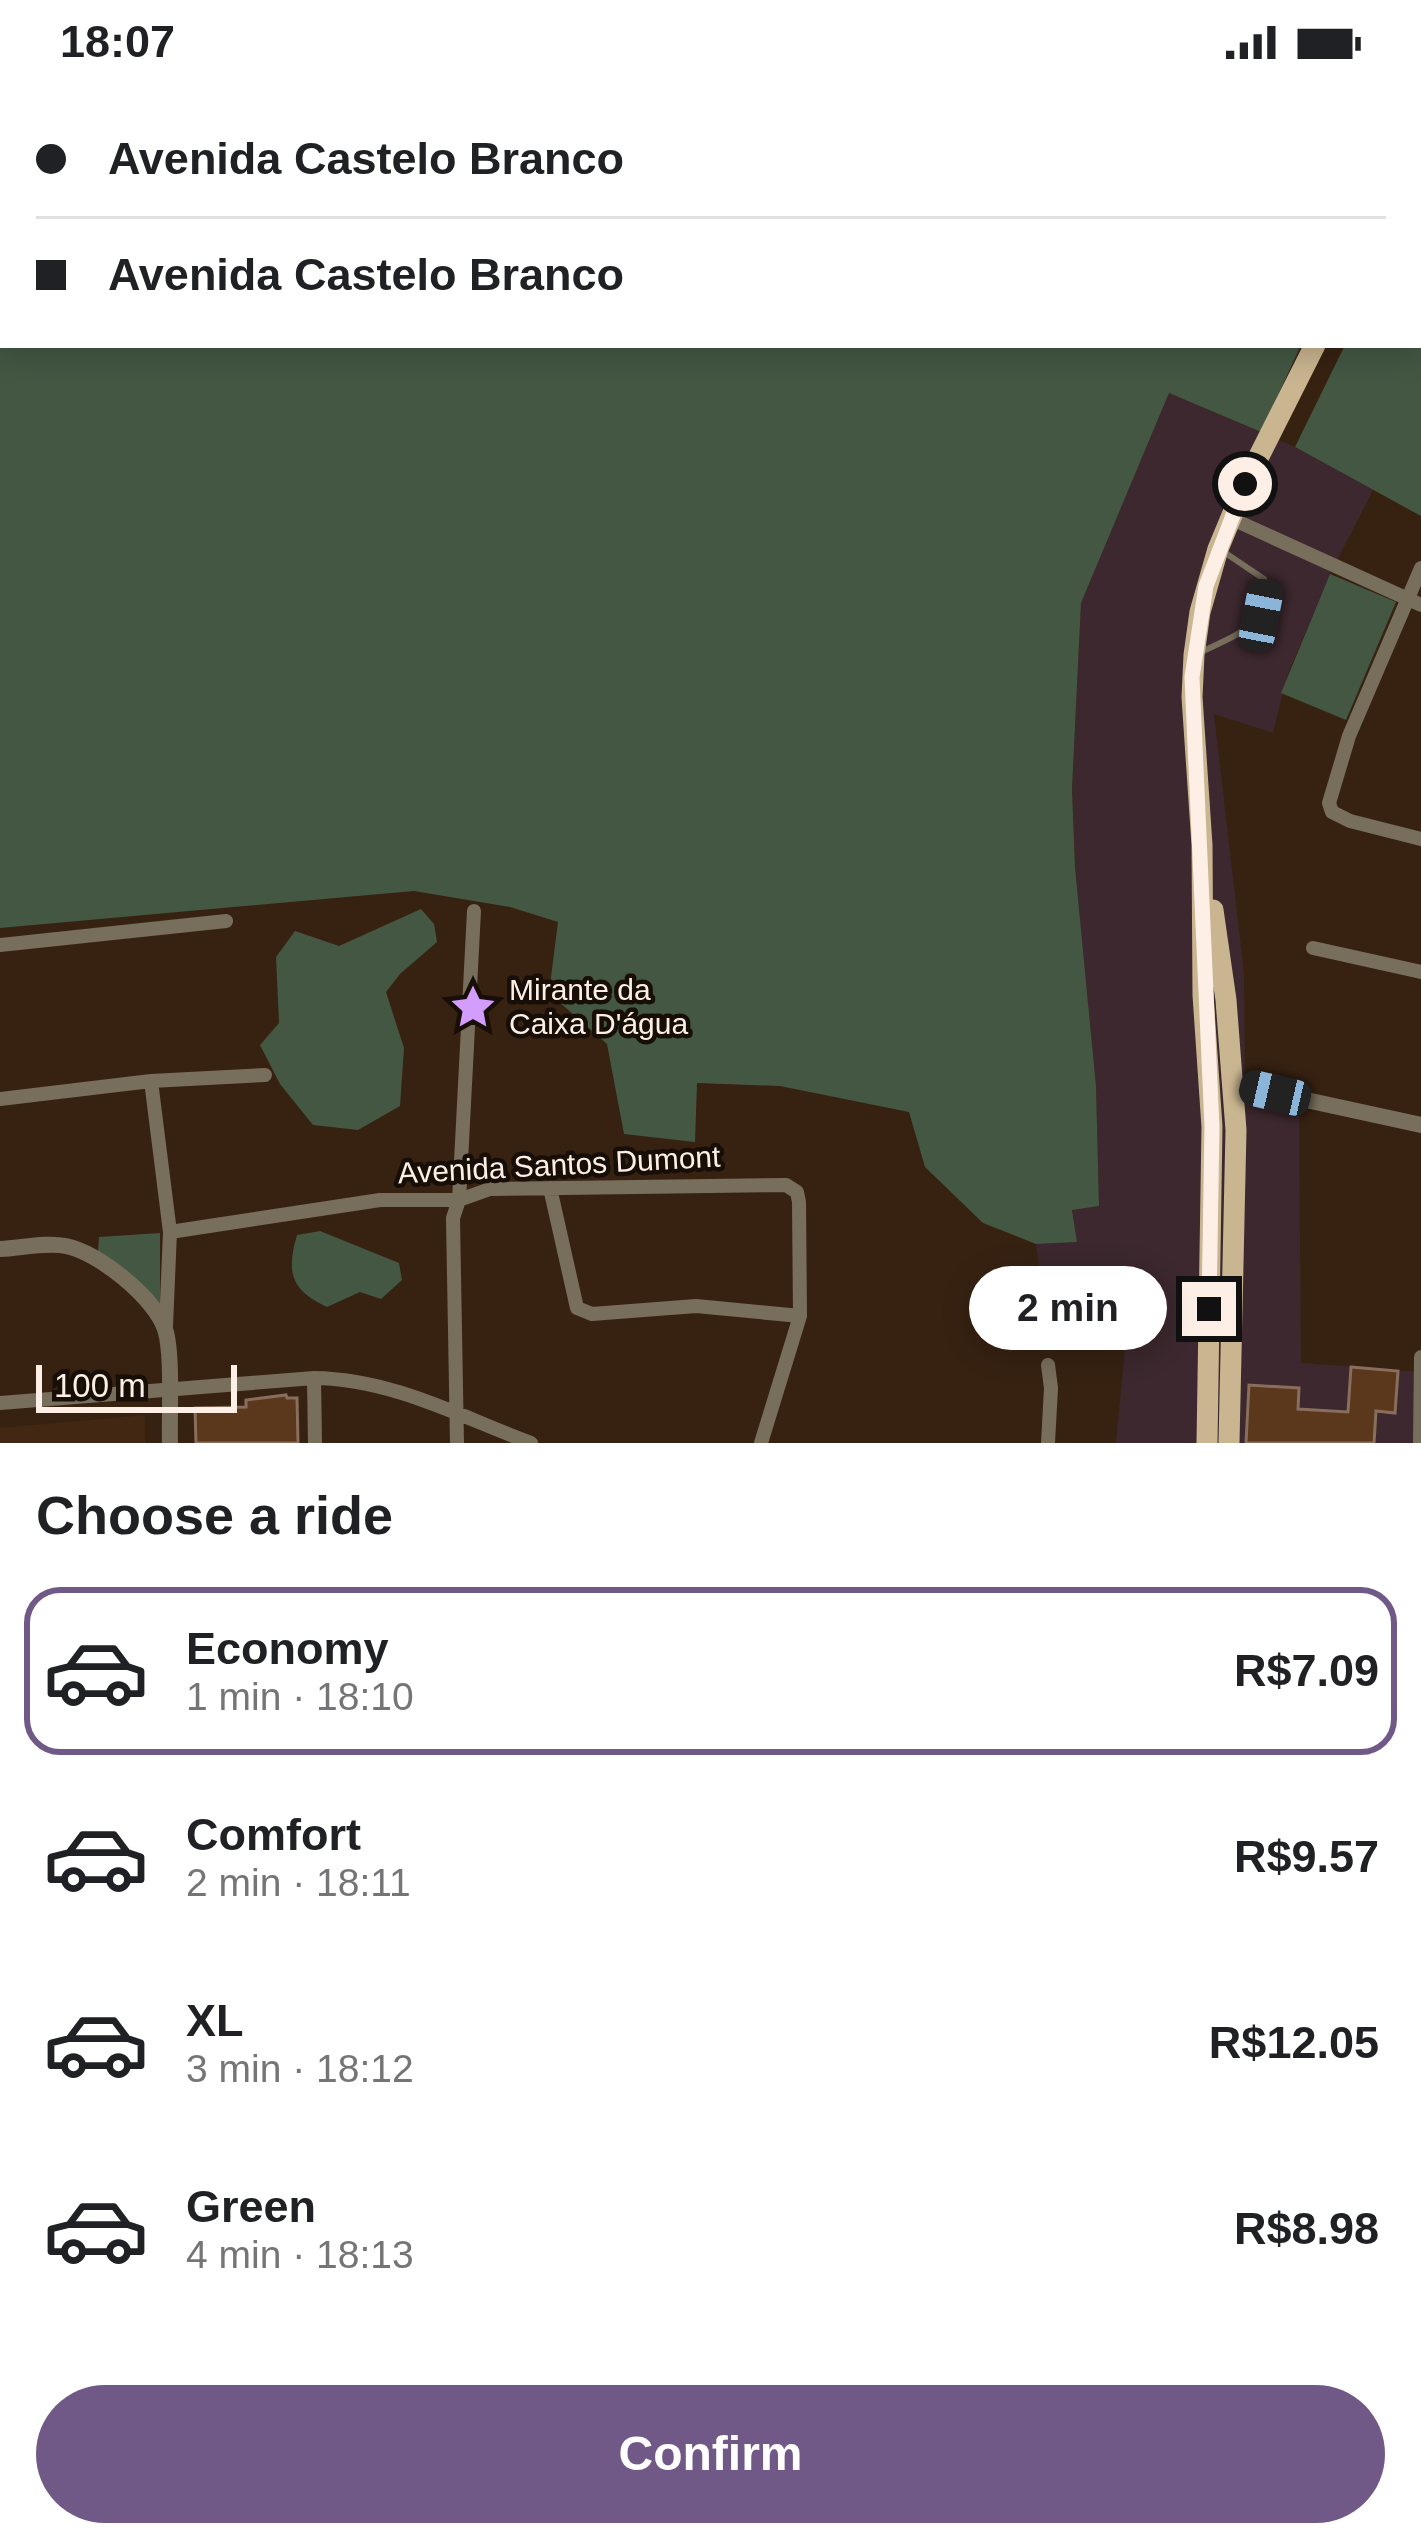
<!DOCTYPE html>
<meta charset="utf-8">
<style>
body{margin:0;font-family:Helvetica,sans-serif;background:#f2f2f2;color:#202124;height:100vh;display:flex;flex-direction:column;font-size:45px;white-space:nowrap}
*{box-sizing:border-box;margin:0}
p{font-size:39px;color:#757577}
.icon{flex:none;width:66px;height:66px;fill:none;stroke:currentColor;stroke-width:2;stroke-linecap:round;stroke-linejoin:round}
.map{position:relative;height:1359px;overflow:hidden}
.sheet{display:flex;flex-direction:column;background:#fff;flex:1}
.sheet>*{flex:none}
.top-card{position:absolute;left:0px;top:0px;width:1422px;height:264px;box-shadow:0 6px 30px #0003;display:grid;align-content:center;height:264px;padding:0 36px;background:#fff}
.scale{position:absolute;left:36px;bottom:30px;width:201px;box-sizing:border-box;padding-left:12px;border:6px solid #fdefe5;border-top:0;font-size:33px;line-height:42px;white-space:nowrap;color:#fdefe5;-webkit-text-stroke:9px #170e07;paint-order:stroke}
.end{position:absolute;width:54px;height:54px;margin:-27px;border:15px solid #fdefe5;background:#111;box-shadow:0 0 0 6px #111}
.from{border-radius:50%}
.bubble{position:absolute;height:84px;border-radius:42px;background:#fff;box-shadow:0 6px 30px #0003;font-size:39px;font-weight:700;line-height:84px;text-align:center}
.car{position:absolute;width:36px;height:72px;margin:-36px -18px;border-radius:15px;box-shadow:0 0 9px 3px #0007;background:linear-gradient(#222 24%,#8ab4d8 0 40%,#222 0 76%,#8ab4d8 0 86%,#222 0)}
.top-card b{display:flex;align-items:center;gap:42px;height:114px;font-size:45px}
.top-card b+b{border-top:3px solid #e0e0e0}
.top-card i{width:30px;height:30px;background:#202124}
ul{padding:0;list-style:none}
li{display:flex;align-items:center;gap:36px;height:168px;margin:0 24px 18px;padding:0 12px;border:6px solid transparent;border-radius:36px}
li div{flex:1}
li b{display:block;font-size:45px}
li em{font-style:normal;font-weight:700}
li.selected{border-color:#705986}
li>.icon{width:108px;height:108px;stroke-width:1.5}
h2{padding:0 36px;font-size:54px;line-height:144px}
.cta{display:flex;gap:24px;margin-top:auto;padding:24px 36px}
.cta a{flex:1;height:138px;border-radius:72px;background:#705986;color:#fff;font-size:48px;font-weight:700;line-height:138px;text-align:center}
.status{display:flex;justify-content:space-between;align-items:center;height:84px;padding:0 60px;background:#fff;direction:ltr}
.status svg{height:33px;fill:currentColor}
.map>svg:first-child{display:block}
</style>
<div class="status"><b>18:07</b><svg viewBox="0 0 49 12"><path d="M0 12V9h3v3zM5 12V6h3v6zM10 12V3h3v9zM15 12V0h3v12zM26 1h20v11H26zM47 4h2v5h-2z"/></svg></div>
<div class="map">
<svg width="1421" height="1359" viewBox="0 0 1421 1359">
<rect width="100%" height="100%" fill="#372212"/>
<path fill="#3c282e" d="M1169 309 1295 363 1373 406 1330 490 1287 592 1273 649 1214 630 1244 889 1245 1009 1299 1021 1301 1279 1421 1288V1359H1116L1127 1242 1067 1203 1042 1200 1036 1160 1077 1158 1072 1125 1099 1122 1096 1002 1075 783 1072 705 1081 519Z"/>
<path fill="#422713" d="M145 1331V1359H0V1344Z"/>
<path fill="#435743" d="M0 0H467L3 3V261H1301L1261 348 1169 309 1081 519 1072 705 1075 783 1096 1002 1099 1122 1072 1126 1077 1158 1036 1160 983 1139 925 1083 909 1028 780 1002 697 999 695 1058 624 1050 607 960 549 909 558 838 510 823 414 807 0 844Z
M1419 177 1421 179V432L1295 363 1345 261H1419Z
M1330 490 1396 518 1346 636 1281 609Z
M421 825 434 840 437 858 400 890 386 908 404 964 400 1022 358 1046 313 1041 280 1000 260 961 279 939 276 873 295 847 339 862Z
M320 1147 399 1179 402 1196 381 1215 360 1208 327 1223C291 1206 286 1189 297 1151Z
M160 1149V1222L98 1168 99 1153Z"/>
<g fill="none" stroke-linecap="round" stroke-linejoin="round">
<path stroke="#001a25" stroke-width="4.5" d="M1056 3V0
M1419 239H1421"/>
</g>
<path fill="#5b371c" stroke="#886e5d" stroke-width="3" d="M1351 1283 1398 1287 1395 1329 1376 1327 1374 1359H1246L1249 1301 1299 1304 1298 1325 1348 1328Z
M286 1311 287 1314H297L298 1359H196L195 1324 246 1323V1316Z"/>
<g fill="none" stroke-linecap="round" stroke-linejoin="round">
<path stroke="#786e5c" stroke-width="6" d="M1203 567C1237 551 1271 540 1264 495L1224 468"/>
<path stroke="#786e5c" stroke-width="14" d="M672 0 683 3
M1299 0 1303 3
M717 3 718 0
M846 3 847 0
M984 3 985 0
M1130 3 1131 0
M1254 3 1255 0
M1230 434 1421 521
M1421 484 1349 652 1329 719 1332 728 1350 737 1421 755
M0 861 226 837
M1313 864 1421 888
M151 997 170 1148 166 1242
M0 1015 151 997 265 991
M550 1104 577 1224 592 1230 696 1222 800 1232
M170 1148 380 1116H459L490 1105 786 1101 797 1108 799 1118 800 1232 761 1359
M1048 1281 1051 1304 1048 1359
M314 1294 315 1359
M0 1319 314 1294C392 1295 459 1332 531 1359
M457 1359 453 1134 459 1116 474 827
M1420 1359 1421 1273"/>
<path stroke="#786e5c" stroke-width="16" d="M1419 164 1421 165
M1233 1000 1421 1041
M0 1165C21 1164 46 1158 66 1162 98 1168 155 1214 165 1245 173 1269 169 1331 170 1359"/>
<path stroke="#c9b590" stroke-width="21" d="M1419 50 1421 45
M1213 826 1226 916 1236 1046 1229 1359
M1207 1359 1212 1043 1203 911 1202 761 1192 613 1194 571 1200 528 1218 465 1245 400 1315 261"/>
</g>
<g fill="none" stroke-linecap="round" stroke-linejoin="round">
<path stroke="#fdefe5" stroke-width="15" d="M1209 1225 1212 1043 1192 593 1206 502 1245 400"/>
</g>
<defs>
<g id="sight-bare" transform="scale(3.6)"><path d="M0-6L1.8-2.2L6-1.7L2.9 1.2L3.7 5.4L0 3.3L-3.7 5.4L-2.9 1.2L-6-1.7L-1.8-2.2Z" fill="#d29dfd" stroke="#170e07" stroke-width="2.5" paint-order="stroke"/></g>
</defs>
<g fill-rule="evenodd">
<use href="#sight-bare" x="473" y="923"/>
</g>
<g text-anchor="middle" stroke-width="9" stroke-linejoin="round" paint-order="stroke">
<g font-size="30" fill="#fdefe5" stroke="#170e07" text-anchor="start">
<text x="509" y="916">Mirante da<tspan x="509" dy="34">Caixa D'água</tspan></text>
</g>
<g font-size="30" fill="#fdefe5" stroke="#170e07">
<text transform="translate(559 1081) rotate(-3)" y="10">Avenida Santos Dumont</text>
</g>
</g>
</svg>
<div class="scale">100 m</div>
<i class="end from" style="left:1245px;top:400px"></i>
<i class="end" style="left:1209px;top:1225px"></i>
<div class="bubble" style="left:969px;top:1182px;width:198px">2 min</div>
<i class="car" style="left:1261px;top:531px;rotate:11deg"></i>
<i class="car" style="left:1275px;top:1009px;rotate:283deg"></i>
<div class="top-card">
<b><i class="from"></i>Avenida Castelo Branco</b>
<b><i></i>Avenida Castelo Branco</b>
</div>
</div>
<section class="sheet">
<h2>Choose a ride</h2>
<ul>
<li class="selected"><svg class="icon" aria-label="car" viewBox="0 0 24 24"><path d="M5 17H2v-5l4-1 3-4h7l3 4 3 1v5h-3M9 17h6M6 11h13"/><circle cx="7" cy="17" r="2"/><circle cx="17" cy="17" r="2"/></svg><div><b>Economy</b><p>1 min · 18:10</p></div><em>R$7.09</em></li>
<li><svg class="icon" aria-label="car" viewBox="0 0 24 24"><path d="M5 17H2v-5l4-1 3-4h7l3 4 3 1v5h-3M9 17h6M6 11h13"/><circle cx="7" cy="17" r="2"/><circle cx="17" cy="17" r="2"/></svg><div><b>Comfort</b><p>2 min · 18:11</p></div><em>R$9.57</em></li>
<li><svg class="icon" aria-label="car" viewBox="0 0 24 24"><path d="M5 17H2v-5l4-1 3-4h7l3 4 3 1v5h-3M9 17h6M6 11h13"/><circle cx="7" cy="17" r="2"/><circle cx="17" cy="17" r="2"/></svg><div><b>XL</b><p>3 min · 18:12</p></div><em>R$12.05</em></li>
<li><svg class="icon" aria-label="car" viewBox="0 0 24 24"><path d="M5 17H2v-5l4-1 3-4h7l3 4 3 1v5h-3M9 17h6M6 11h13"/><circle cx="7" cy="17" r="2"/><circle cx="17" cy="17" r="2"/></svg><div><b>Green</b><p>4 min · 18:13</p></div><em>R$8.98</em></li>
</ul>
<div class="cta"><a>Confirm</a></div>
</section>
